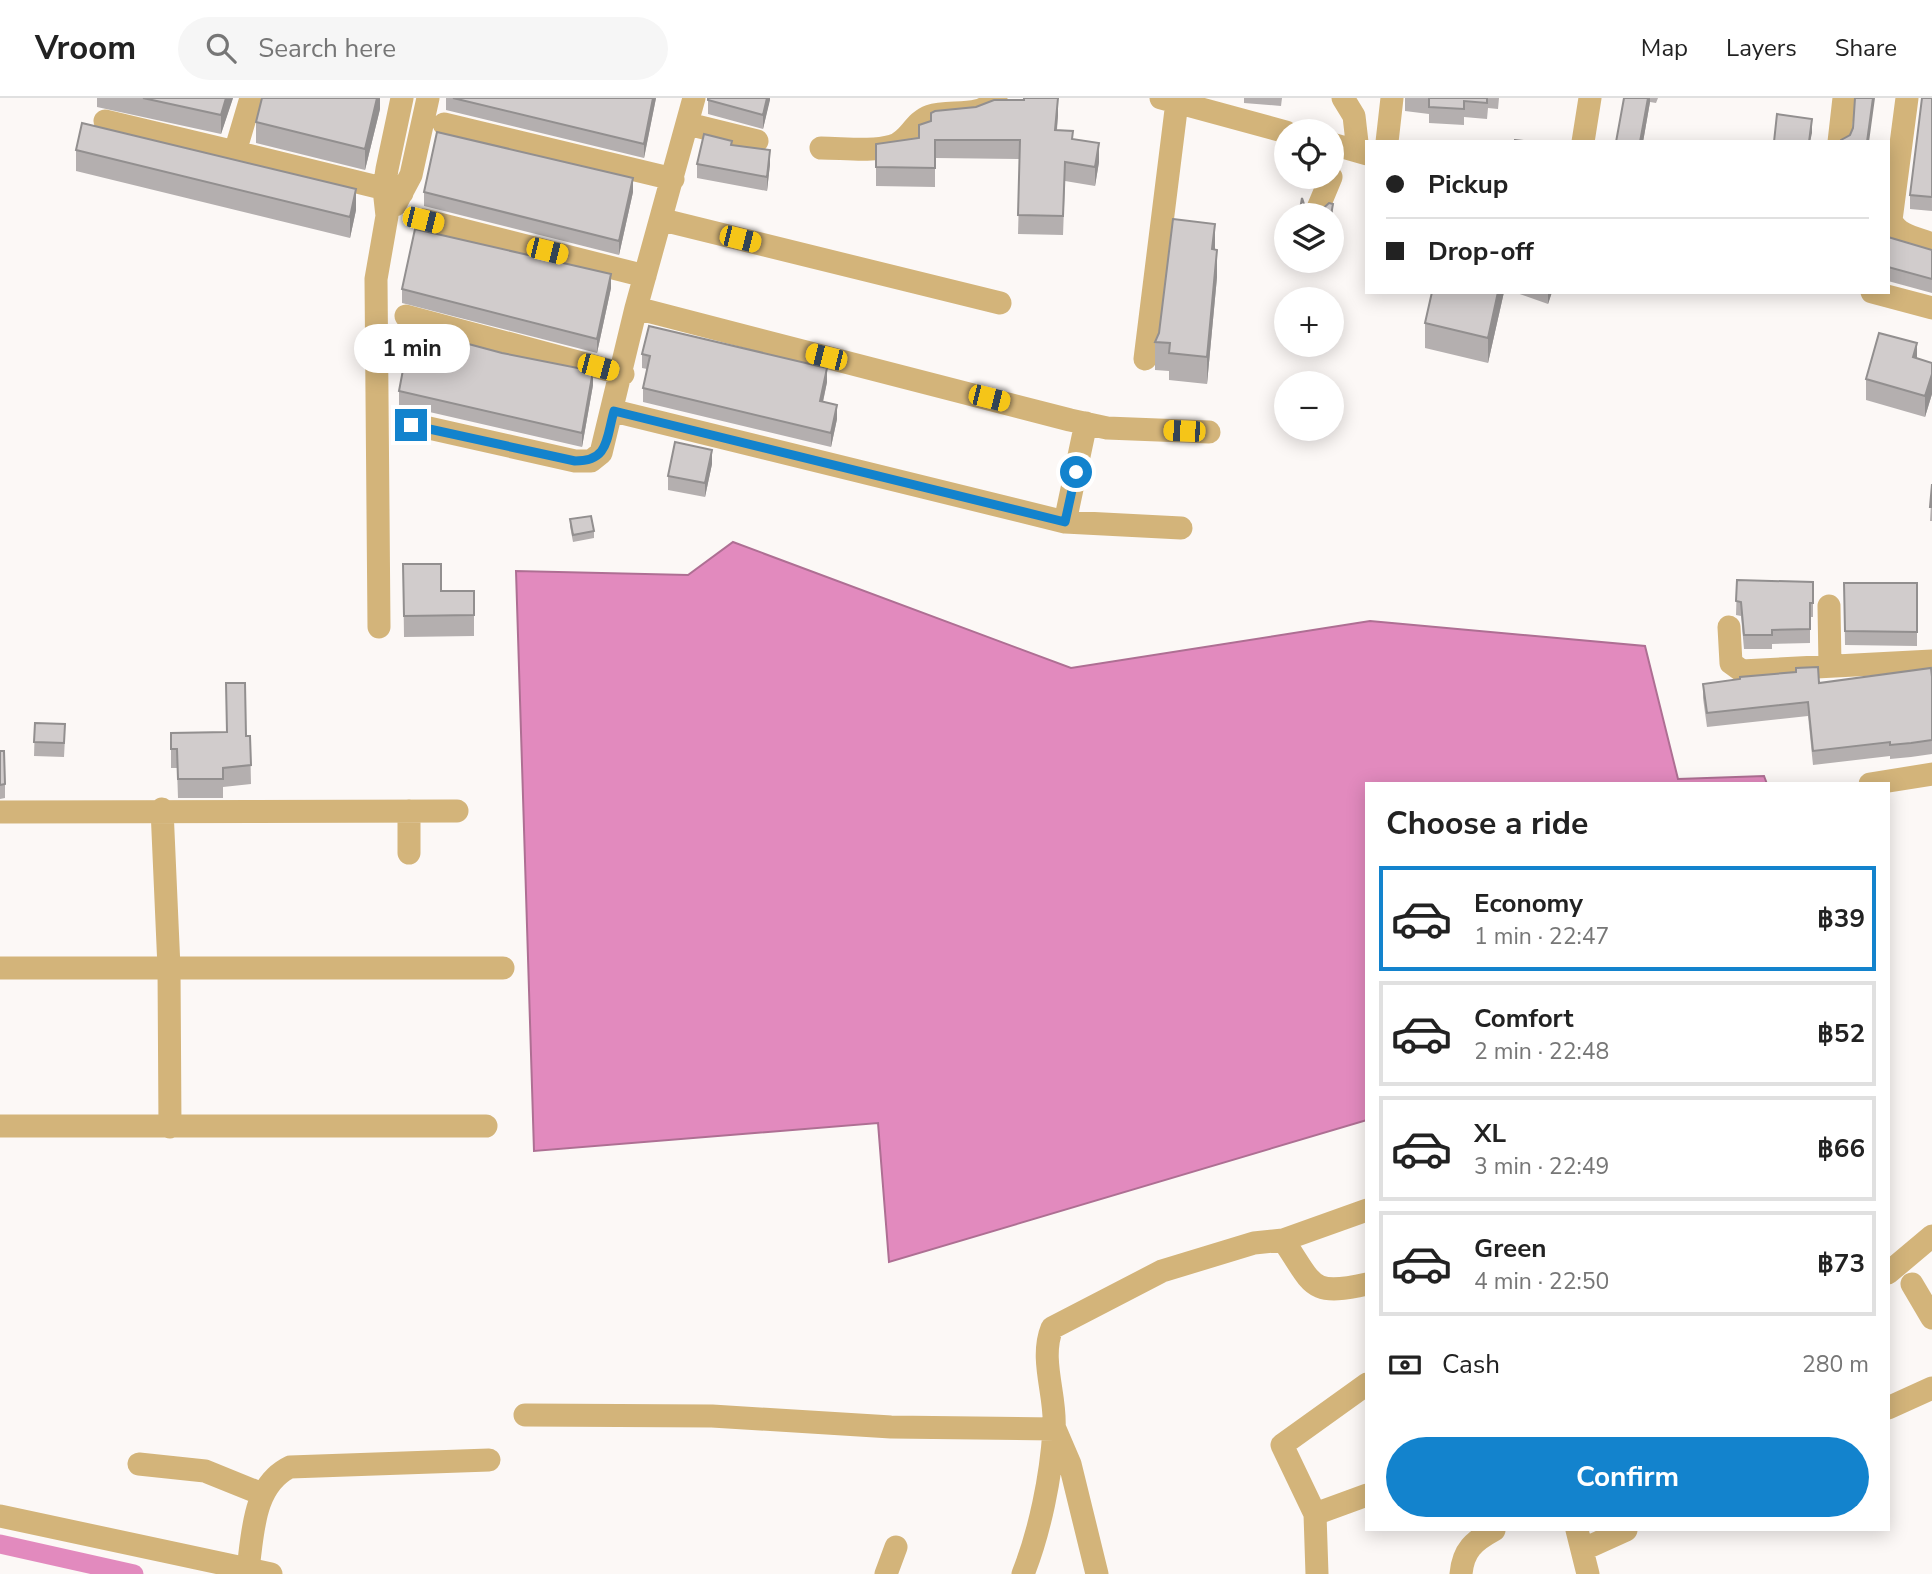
<!DOCTYPE html>
<meta charset="utf-8">
<style>
body{margin:0;font-family:"Nunito Sans",sans-serif;background:#f6f6f6;color:#222;height:100vh;display:flex;flex-direction:column;font-size:26px;white-space:nowrap}
*{box-sizing:border-box;margin:0}
p{font-size:23px;color:#767676}
.icon{flex:none;width:38px;height:38px;fill:none;stroke:currentColor;stroke-width:2;stroke-linecap:round;stroke-linejoin:round}
.map{position:relative;flex:1;overflow:hidden}
.panel{position:absolute;left:1365px;top:684px;width:525px;height:749px;display:flex;flex-direction:column;background:#fff;border-radius:0px;box-shadow:0 4px 18px #0003}
.panel>*{flex:none}
.hud{position:absolute;left:1365px;top:42px;width:525px;height:154px;border-radius:0px;box-shadow:0 4px 18px #0003;display:grid;align-content:center;height:154px;padding:0 21px;background:#fff}
.fabs{position:absolute;left:1274px;top:21px;display:grid;gap:14px}
.fabs a{display:grid;place-items:center;width:70px;height:70px;border-radius:50%;background:#fff;box-shadow:0 4px 18px #0003;font-size:35px}
.end{position:absolute;width:32px;height:32px;margin:-16px;border:9px solid #1383cd;background:#fff;box-shadow:0 0 0 4px #fff}
.from{border-radius:50%}
.bubble{position:absolute;height:49px;border-radius:24px;background:#fff;box-shadow:0 4px 18px #0003;font-size:23px;font-weight:700;line-height:49px;text-align:center}
.car{position:absolute;width:21px;height:42px;margin:-21px -10px;border-radius:9px;box-shadow:0 0 5px 2px #0007;background:linear-gradient(#f5c518 24%,#345 0 40%,#f5c518 0 76%,#345 0 86%,#f5c518 0)}
.hud b{display:flex;align-items:center;gap:24px;height:66px;font-size:26px}
.hud b+b{border-top:2px solid #e0e0e0}
.hud i{width:18px;height:18px;background:#222}
ul{padding:0;list-style:none}
li{display:flex;align-items:center;gap:21px;height:105px;margin:0 14px 10px;padding:0 7px;border:4px solid #e0e0e0;border-radius:0px}
li div{flex:1}
li b{display:block;font-size:26px}
li em{font-style:normal;font-weight:700}
li.current{border-color:#1383cd}
li>.icon{width:63px;height:63px;stroke-width:1.5}
h2{padding:0 21px;font-size:32px;line-height:84px}
.pay{display:flex;align-items:center;gap:18px;height:77px;padding:0 21px;font-size:26px}
.pay p{margin-inline-start:auto}
.action{display:flex;gap:14px;margin-top:auto;padding:14px 21px}
.action a{flex:1;height:80px;border-radius:42px;background:#1383cd;color:#fff;font-size:28px;font-weight:700;line-height:80px;text-align:center}
header{display:flex;align-items:center;gap:42px;box-sizing:border-box;height:98px;padding:0 35px;background:#fff;border-bottom:2px solid #e0e0e0}
header strong{font-size:33px}
nav{display:flex;gap:38px;margin-inline-start:auto;font-size:24px}
.search{width:490px;height:63px;background:#f6f6f6;display:flex;align-items:center;gap:18px;box-sizing:border-box;padding:0 24px;border-radius:38px;color:#767676;font-size:26px}
.map>svg:first-child{display:block}
</style>
<header>
<strong>Vroom</strong>
<div class="search"><svg class="icon" aria-label="search" viewBox="0 0 24 24"><circle cx="10" cy="10" r="6"/><path d="M15 15l6 6"/></svg>Search here</div>
<nav><a>Map</a><a>Layers</a><a>Share</a></nav>
</header>
<div class="map">
<svg width="1932" height="1476" viewBox="0 0 1932 1476">
<rect width="100%" height="100%" fill="#fcf8f6"/>
<path fill="#e28abe" stroke="#ae6f93" stroke-width="2" d="M733 444 1071 570 1370 523 1645 548 1678 681 1764 678 1767 686H1367V1022L889 1164 878 1025 534 1053 516 473 688 477Z"/>
<g fill="none" stroke-linecap="round" stroke-linejoin="round">
<path stroke="#e28abe" stroke-width="19" d="M0 1446 134 1476"/>
<path stroke="#d3b47a" stroke-width="23" d="M251 0 235 54 402 95
M1161 0 1286 34
M1343 0 1354 18 1358 53
M1907 0 1891 122C1898 138 1917 140 1932 146
M105 23 235 54
M444 26 673 81
M688 26 757 43
M1387 44 1392 0
M1583 44 1590 0
M1839 44 1844 0
M1332 46 1367 56
M821 50C843 50 871 54 892 48 909 44 913 24 930 18 951 11 981 22 996 0
M395 107 411 77 428 0
M1316 115 1331 79
M423 122 645 178
M663 122 1000 205
M1872 194 1932 210
M636 210 1070 322 1107 330 1209 334
M406 218 623 276
M1145 261 1177 4
M614 313 1065 424 1181 430
M411 326 575 363H591L601 355 636 210 694 0
M1065 424 1086 325
M1829 508 1830 568
M379 529 376 181 387 118 384 91 387 71 402 0
M1729 529 1731 565 1742 573 1932 563
M1870 686 1932 676
M162 711 169 870 170 1029
M409 713V755
M0 714 457 713
M0 870H503
M0 1028H486
M1283 1142C1314 1187 1309 1199 1367 1186
M1888 1175 1932 1138
M1912 1186 1932 1220
M1888 1310 1932 1290
M525 1317 712 1318 891 1329 1055 1331 1070 1366 1097 1476
M139 1366 205 1373 262 1396
M1315 1416 1367 1397
M0 1418 271 1476
M1577 1432 1588 1476
M1584 1451 1626 1432
M248 1471C253 1435 253 1387 290 1369L489 1362
M886 1476 896 1449
M1023 1476C1040 1433 1051 1379 1054 1332 1057 1299 1039 1262 1052 1230L1162 1173 1254 1145 1283 1142 1367 1112
M1317 1476 1315 1416 1282 1347 1367 1286
M1461 1476C1463 1452 1474 1443 1494 1432"/>
</g>
<path fill="#b4afaf" d="M97 0H233L221 36 97 9Z
M380 0V11L365 72 256 45V24Z
M446 0H656L644 60 446 12Z
M770 0 763 31 708 16V2Z
M1244 0H1282L1281 8 1244 5Z
M1405 0H1499L1498 11 1488 10 1487 21 1464 19V27L1429 25V16L1405 13Z
M1624 0H1658L1656 5 1650 4 1643 44H1616Z
M1932 0V113L1910 111V97Z
M1058 17 1057 32 1073 41 1099 64 1095 88 1065 83 1063 137 1018 136 1020 61 935 60V89L876 88V46Z
M76 52 356 112 350 140 76 73Z
M697 66H770L767 93 697 80Z
M424 94H633L619 157 424 108Z
M1888 139 1932 152V195L1888 183Z
M1215 151 1217 179 1207 286 1169 282V273L1155 272V244Z
M611 190 597 255 402 205V191Z
M1432 194H1504L1488 265 1425 250V225Z
M1514 194H1552L1548 206Z
M400 255 593 287 582 349 399 307V293L404 270 400 269Z
M642 256 827 284 823 304 837 321 831 349 643 304V290L647 271 642 270Z
M1932 265V296L1925 319 1866 302V281Z
M712 366 705 399 668 392V378Z
M1932 386V423H1930Z
M570 421 594 433V440L573 444 570 428Z
M403 466 441 493H474V538L404 539Z
M1737 482 1813 484V519H1810V545L1772 546V551H1744L1741 518 1736 517Z
M1844 485H1917V548L1845 547Z
M1932 579V656L1911 659 1890 661V658L1813 667 1808 618 1707 629 1703 600V586L1819 585Z
M35 625 65 640 64 659 34 658Z
M171 635 250 638 251 686 223 689V700H178L177 670H171Z
M0 653 5 686V700L0 701Z"/>
<path fill="#928f8f" d="M226 0H233L221 36V17Z
M377 0H380V11L365 72V51Z
M653 0H656L644 60V46Z
M767 0H770V2L763 31V17Z
M1058 0V17L1055 50V32Z
M1648 0H1650V4L1643 44H1640Z
M1873 0H1875L1869 44H1867Z
M1812 21V35L1810 44H1809Z
M1099 45V64L1095 88V69Z
M770 52V66L767 93V79Z
M633 80V94L619 157V143Z
M356 91V112L350 140V119Z
M1333 106V120L1332 129V117Z
M1215 126V153L1212 151Z
M1217 152V179L1207 286V259Z
M611 176V190L597 255V241Z
M1498 194H1504L1488 265V240Z
M1548 194H1552L1548 206Z
M1917 245V266L1913 259Z
M827 270V284L820 317V303Z
M593 273V287L582 349V335Z
M1932 276V296L1925 319V298Z
M837 307V321L831 349V335Z
M712 352V366L705 399V385Z"/>
<path fill="#d1cccc" stroke="#928f8f" stroke-width="2" d="M143 0H226L221 17Z
M262 0H377L365 51 256 24Z
M453 0H653L644 46Z
M708 0H767L763 17 708 2Z
M1024 0H1058L1055 32 1073 33 1072 41 1099 45 1095 69 1065 64 1063 118 1018 117 1020 42H935V70L876 69V46L919 40V27L931 23V15L935 13 976 9 994 2H1024Z
M1429 0H1487V5L1464 3V11L1429 9Z
M1624 0H1648L1640 44H1616Z
M1855 0H1873L1867 44H1841V42L1850 37 1853 30Z
M1922 0H1932V99L1910 97Z
M1777 16 1812 21 1809 44H1774Z
M82 25 356 91 350 119 76 52Z
M437 34 633 80 619 143 424 94Z
M704 36 732 43 731 47 770 52 767 79 697 66Z
M1515 42 1533 44H1515Z
M1302 100 1305 109 1311 114 1318 115 1329 105 1333 106 1331 117H1299Z
M1173 121 1215 126 1212 151 1217 152 1207 259 1169 255 1170 245 1155 244 1159 235Z
M415 131 611 176 597 241 402 191Z
M1888 139 1932 152V181L1888 169Z
M1432 194H1498L1488 240 1425 225Z
M649 228 827 270 820 303 837 307 831 335 643 290 650 258 642 256Z
M405 229 502 255 593 273 582 335 399 293 406 256 400 255Z
M1879 235 1917 245 1913 259 1932 265V276L1925 298 1866 281Z
M675 344 712 352 705 385 668 378Z
M1932 386V409H1930Z
M591 418 594 433 573 437 570 421Z
M403 466H441V493H474V517L404 518Z
M1737 482 1813 484V505H1810V531L1772 532V537H1744L1741 504 1736 503Z
M1844 485H1917V534L1845 533Z
M1818 569 1819 585 1931 570 1932 579V642L1911 645 1890 647V644L1813 653 1808 604 1707 615 1703 586 1740 581V579L1796 574V570Z
M226 585H245L246 638H250L251 667 223 670V681H178L177 651H171V635L227 634Z
M35 625 65 626 64 645 34 644Z
M0 653H4L5 686 0 687Z"/>
<g fill="none" stroke-linecap="round" stroke-linejoin="round">
<path stroke="#1383cd" stroke-width="9" d="M411 327 575 363C609 363 606 341 614 313L1065 424 1076 374"/>
</g>
</svg>
<div class="fabs">
<a><svg class="icon" aria-label="locate" viewBox="0 0 24 24"><circle cx="12" cy="12" r="6"/><path d="M12 2v4M12 18v4M2 12h4M18 12h4"/></svg></a>
<a><svg class="icon" aria-label="layers" viewBox="0 0 24 24"><path d="M12 4l9 5-9 5-9-5zM3 14l9 5 9-5"/></svg></a>
<a>+</a>
<a>−</a>
</div>
<i class="end from" style="left:1076px;top:374px"></i>
<i class="end" style="left:411px;top:327px"></i>
<div class="bubble" style="left:354px;top:226px;width:116px">1 min</div>
<i class="car" style="left:423px;top:122px;rotate:104deg"></i>
<i class="car" style="left:740px;top:141px;rotate:104deg"></i>
<i class="car" style="left:547px;top:153px;rotate:104deg"></i>
<i class="car" style="left:826px;top:259px;rotate:284deg"></i>
<i class="car" style="left:598px;top:269px;rotate:105deg"></i>
<i class="car" style="left:989px;top:300px;rotate:104deg"></i>
<i class="car" style="left:1184px;top:333px;rotate:272deg"></i>
<div class="hud">
<b><i class="from"></i>Pickup</b>
<b><i></i>Drop-off</b>
</div>
<section class="panel">
<h2>Choose a ride</h2>
<ul>
<li class="current"><svg class="icon" aria-label="car" viewBox="0 0 24 24"><path d="M5 17H2v-5l4-1 3-4h7l3 4 3 1v5h-3M9 17h6M6 11h13"/><circle cx="7" cy="17" r="2"/><circle cx="17" cy="17" r="2"/></svg><div><b>Economy</b><p>1 min · 22:47</p></div><em>฿39</em></li>
<li><svg class="icon" aria-label="car" viewBox="0 0 24 24"><path d="M5 17H2v-5l4-1 3-4h7l3 4 3 1v5h-3M9 17h6M6 11h13"/><circle cx="7" cy="17" r="2"/><circle cx="17" cy="17" r="2"/></svg><div><b>Comfort</b><p>2 min · 22:48</p></div><em>฿52</em></li>
<li><svg class="icon" aria-label="car" viewBox="0 0 24 24"><path d="M5 17H2v-5l4-1 3-4h7l3 4 3 1v5h-3M9 17h6M6 11h13"/><circle cx="7" cy="17" r="2"/><circle cx="17" cy="17" r="2"/></svg><div><b>XL</b><p>3 min · 22:49</p></div><em>฿66</em></li>
<li><svg class="icon" aria-label="car" viewBox="0 0 24 24"><path d="M5 17H2v-5l4-1 3-4h7l3 4 3 1v5h-3M9 17h6M6 11h13"/><circle cx="7" cy="17" r="2"/><circle cx="17" cy="17" r="2"/></svg><div><b>Green</b><p>4 min · 22:50</p></div><em>฿73</em></li>
</ul>
<div class="pay"><svg class="icon" aria-label="cash" viewBox="0 0 24 24"><path d="M3 7h18v10H3z"/><circle cx="12" cy="12" r="2"/></svg>Cash<p>280 m</p></div>
<div class="action"><a>Confirm</a></div>
</section>
</div>
